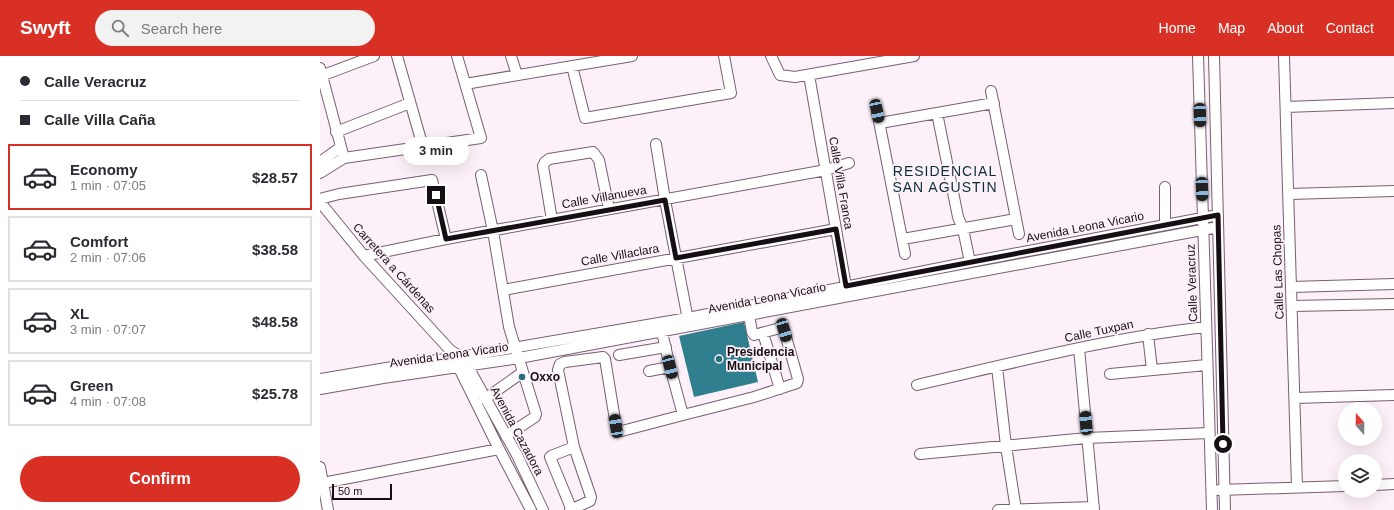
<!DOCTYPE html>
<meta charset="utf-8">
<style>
body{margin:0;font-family:Helvetica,sans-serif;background:#f2f2f3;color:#2b2b33;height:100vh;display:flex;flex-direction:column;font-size:15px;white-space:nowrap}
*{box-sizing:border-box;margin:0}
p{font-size:13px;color:#7c7c81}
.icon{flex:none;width:22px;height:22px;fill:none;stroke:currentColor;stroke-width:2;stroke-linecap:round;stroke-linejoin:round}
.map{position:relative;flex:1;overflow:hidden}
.sheet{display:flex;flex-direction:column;background:#fff;width:320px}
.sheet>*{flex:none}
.banner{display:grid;align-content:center;height:88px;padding:0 20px;background:#fff}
.needle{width:26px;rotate:340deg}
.tools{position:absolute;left:1018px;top:346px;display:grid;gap:8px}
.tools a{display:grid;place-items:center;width:44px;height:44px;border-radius:50%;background:#fff;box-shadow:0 4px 16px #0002;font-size:20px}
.scale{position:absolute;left:12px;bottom:10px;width:60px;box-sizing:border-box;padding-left:4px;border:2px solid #170e15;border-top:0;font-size:11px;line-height:14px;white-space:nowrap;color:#170e15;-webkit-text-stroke:3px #fcf0f9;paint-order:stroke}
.end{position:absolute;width:18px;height:18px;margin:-9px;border:5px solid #170e15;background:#fff;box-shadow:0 0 0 2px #fff}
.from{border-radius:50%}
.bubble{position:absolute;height:28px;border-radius:14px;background:#fff;box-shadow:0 4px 16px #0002;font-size:13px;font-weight:800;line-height:28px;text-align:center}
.car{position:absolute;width:12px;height:24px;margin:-12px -6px;border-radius:5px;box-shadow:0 0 3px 1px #0007;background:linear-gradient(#222 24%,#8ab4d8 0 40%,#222 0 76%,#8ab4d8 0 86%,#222 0)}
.banner b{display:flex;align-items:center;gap:14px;height:38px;font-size:15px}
.banner b+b{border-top:1px solid #e1e1e2}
.banner i{width:10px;height:10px;background:#2b2b33}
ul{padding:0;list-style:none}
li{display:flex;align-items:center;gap:12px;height:66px;margin:0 8px 6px;padding:0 12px;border:2px solid #e1e1e2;border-radius:0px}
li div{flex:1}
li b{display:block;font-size:15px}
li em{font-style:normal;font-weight:800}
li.current{border-color:#d93025}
li>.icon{width:36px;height:36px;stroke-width:1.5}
.action{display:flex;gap:8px;margin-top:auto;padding:8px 20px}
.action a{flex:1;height:46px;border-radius:24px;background:#d93025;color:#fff;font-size:16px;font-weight:800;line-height:46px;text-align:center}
header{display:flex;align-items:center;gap:24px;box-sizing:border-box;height:56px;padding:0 20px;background:#d93025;color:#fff}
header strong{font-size:19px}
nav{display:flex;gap:22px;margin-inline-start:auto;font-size:14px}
.search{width:280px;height:36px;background:#f2f2f3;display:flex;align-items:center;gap:10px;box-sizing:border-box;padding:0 14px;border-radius:22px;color:#7c7c81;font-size:15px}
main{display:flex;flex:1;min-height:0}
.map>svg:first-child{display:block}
</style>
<header>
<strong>Swyft</strong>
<div class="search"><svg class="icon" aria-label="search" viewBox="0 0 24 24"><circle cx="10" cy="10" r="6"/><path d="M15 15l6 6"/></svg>Search here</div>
<nav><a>Home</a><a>Map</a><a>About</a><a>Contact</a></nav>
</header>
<main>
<section class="sheet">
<div class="banner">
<b><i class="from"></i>Calle Veracruz</b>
<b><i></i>Calle Villa Caña</b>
</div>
<ul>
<li class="current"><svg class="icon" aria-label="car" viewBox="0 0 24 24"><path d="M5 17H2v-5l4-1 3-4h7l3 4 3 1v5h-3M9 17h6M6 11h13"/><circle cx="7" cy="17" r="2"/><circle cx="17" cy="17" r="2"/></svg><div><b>Economy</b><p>1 min · 07:05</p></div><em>$28.57</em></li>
<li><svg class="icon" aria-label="car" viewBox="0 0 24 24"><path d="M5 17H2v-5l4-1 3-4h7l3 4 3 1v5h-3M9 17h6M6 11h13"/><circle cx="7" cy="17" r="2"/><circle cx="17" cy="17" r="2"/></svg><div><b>Comfort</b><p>2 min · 07:06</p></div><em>$38.58</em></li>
<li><svg class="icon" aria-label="car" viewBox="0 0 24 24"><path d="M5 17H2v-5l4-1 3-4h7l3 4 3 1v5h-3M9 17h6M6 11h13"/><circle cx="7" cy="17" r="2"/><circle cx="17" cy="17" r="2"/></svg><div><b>XL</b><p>3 min · 07:07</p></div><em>$48.58</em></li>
<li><svg class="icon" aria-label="car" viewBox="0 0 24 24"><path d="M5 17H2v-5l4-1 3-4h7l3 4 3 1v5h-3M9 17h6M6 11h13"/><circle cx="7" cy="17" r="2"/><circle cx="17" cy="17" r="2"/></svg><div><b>Green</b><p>4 min · 07:08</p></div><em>$25.78</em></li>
</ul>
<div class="action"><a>Confirm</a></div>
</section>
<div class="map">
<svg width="1074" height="454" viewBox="0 0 1074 454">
<rect width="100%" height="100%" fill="#fcf0f9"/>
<path fill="#2f7f8e" d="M424 266 438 326 374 341 359 280Z"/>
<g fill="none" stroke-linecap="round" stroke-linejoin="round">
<g stroke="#785f72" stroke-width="12">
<path id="minor" d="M77 0 103 91
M191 0 197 19
M451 0 460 19 475 21 594 0
M878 0 892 454
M894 0 905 454
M964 0 977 431
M252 10 265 62 411 37 404 0
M0 12 24 102
M489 19 527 236
M1 20 54 0
M145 28 312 0
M671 35 699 178
M966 51 1074 47
M557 55 585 198
M617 57 638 161 643 173 650 206
M560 67 674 47
M16 76 90 47
M336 88 345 144 369 269
M0 106 21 91
M0 117 24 102 161 82 137 0
M161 119 173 175 189 271 216 358 215 361 186 380
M845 131V169
M969 138 1074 135
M0 143 19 138 112 124 126 183
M0 146 44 200 130 294 141 301 147 309 197 399 223 454
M232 164 223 110 225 106 229 103 273 96 279 104 289 153
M583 183 696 163
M44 200 126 183 506 114 529 107
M971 231 1074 228
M183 234 516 173
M972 250 1074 248
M443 277 460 333
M828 278 832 314
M759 292 774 454
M299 299 346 291
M136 306 179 393 211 454
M350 311 363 359 434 341 477 327 478 323 464 274 460 272 434 279 432 276 429 259
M677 311 686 390 696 454
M329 315 350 311 342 276
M790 318 887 309
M0 323 102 306 134 302 368 262 650 206 898 159
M597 329C693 307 788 282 886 271
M0 333 63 322 199 302 898 171
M975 342 1074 339
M165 343 203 316
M600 398 767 382 889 377
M0 411 8 454
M3 427 179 393
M1055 429 1074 428
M899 434 1025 430
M251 452 230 401 231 400 254 391
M250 454 270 445 271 441 254 391 238 314 240 308 245 306 283 301 285 303 296 370 298 373 302 375 363 359
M678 454 774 451"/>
</g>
<use href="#minor" stroke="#fff" stroke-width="10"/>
</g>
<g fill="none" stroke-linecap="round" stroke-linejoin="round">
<path stroke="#170e15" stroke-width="5" d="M116 139 126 183 345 144 356 202 516 173 526 230 898 159 903 388"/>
</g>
<g fill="#286f7c" stroke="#fcf0f9" stroke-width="1.5">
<circle cx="399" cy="303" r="4"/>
<circle cx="202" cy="321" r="4"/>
</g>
<g text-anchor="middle" stroke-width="3.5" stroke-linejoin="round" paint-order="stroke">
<g font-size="12" fill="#170e15" stroke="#fcf0f9">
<text transform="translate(521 127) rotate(80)" y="4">Calle Villa Franca</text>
<text transform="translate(284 141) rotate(-10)" y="4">Calle Villanueva</text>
<text transform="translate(765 171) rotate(-11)" y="4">Avenida Leona Vicario</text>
<text transform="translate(300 199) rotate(-10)" y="4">Calle Villaclara</text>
<text transform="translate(74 212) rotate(48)" y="4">Carretera a Cárdenas</text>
<text transform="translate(958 216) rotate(-92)" y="4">Calle Las Chopas</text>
<text transform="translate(872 227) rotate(-92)" y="4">Calle Veracruz</text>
<text transform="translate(447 242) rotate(-11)" y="4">Avenida Leona Vicario</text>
<text transform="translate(779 275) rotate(-12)" y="4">Calle Tuxpan</text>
<text transform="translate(129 299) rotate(-8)" y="4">Avenida Leona Vicario</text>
<text transform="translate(197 375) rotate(62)" y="4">Avenida Cazadora</text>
</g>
<g font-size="12" font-weight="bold" fill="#170e15" stroke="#fcf0f9" text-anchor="start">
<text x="407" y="300">Presidencia<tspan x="407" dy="14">Municipal</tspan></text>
<text x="210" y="325">Oxxo</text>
</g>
<g font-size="14" letter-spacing="1" fill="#0c2e35" stroke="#fcf0f9">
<text x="625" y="120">RESIDENCIAL<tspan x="625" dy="16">SAN AGUSTIN</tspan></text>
</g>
</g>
</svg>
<div class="tools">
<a><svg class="needle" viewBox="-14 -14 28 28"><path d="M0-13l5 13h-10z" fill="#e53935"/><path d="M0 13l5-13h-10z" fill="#7c7c81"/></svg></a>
<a><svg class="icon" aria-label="layers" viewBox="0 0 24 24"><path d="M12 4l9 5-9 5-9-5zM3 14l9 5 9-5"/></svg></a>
</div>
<div class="scale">50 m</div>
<i class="end from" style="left:903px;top:388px"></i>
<i class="end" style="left:116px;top:139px"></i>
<div class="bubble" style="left:83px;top:81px;width:66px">3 min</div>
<i class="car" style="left:557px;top:55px;rotate:168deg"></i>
<i class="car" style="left:880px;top:59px;rotate:178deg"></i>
<i class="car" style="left:882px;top:133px;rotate:178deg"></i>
<i class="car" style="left:464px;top:274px;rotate:164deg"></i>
<i class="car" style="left:350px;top:311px;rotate:165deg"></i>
<i class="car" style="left:766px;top:367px;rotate:355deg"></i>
<i class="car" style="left:296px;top:370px;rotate:351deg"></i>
</div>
</main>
